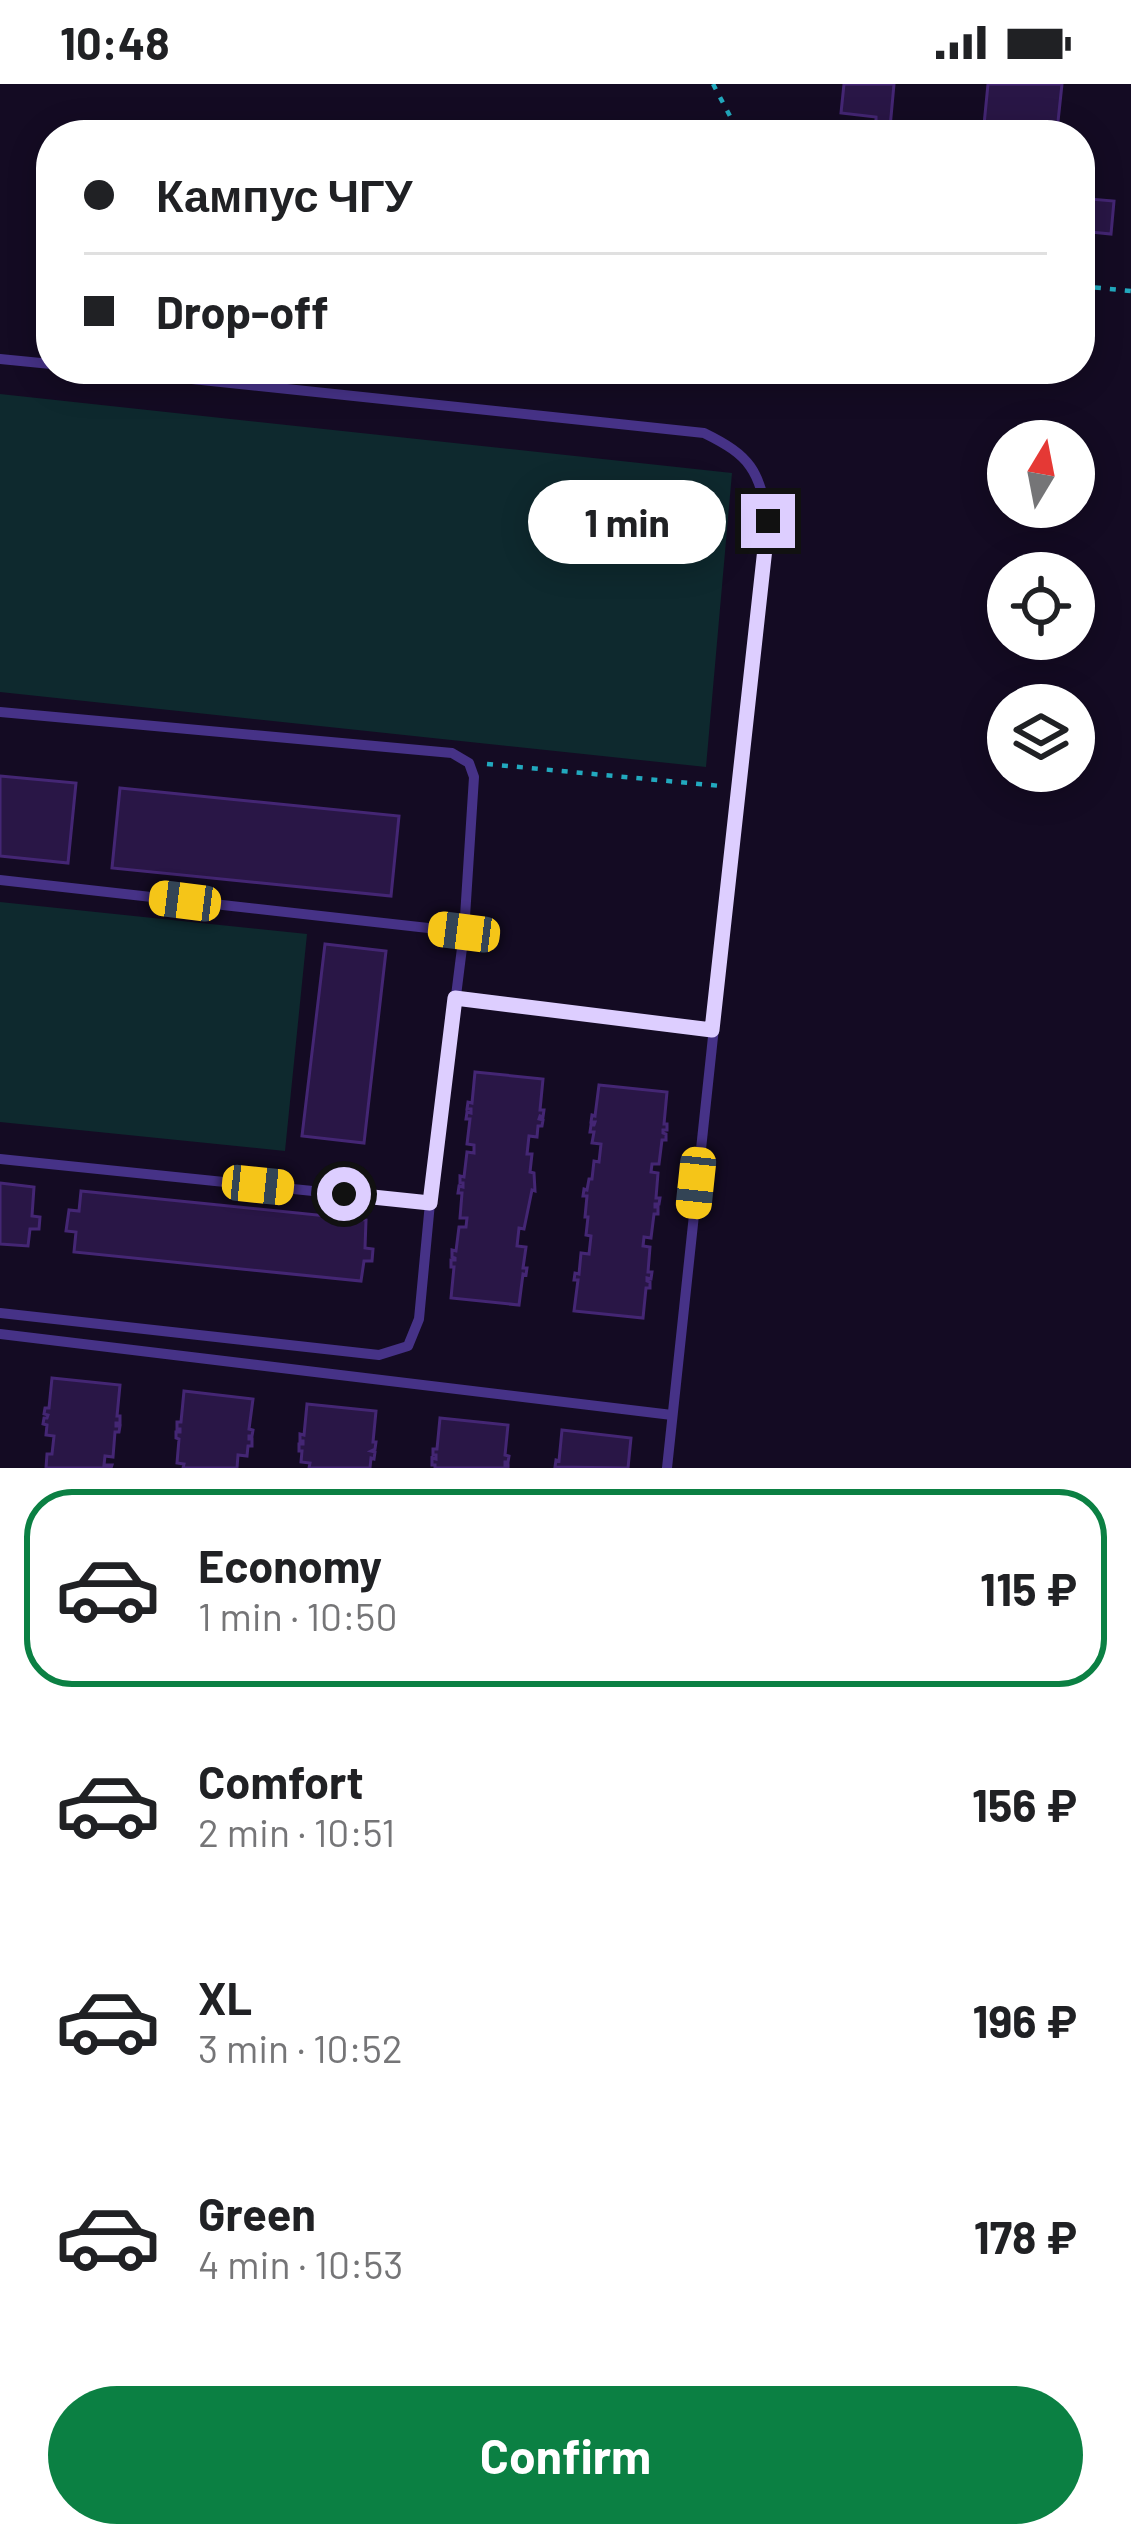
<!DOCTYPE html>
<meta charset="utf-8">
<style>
body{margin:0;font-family:Barlow,sans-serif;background:#f6f6f6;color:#202124;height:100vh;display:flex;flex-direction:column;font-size:45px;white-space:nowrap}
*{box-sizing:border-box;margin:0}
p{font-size:39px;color:#757577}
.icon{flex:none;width:66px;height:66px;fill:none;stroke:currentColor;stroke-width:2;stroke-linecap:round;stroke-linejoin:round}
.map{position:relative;height:1384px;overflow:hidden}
.drawer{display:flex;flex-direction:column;background:#fff;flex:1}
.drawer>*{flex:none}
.banner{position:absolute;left:36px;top:36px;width:1059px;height:264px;border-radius:48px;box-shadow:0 6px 30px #0003;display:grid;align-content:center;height:264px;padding:0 48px;background:#fff}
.needle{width:78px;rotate:10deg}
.controls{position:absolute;left:987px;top:336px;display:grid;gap:24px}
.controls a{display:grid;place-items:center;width:108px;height:108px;border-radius:50%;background:#fff;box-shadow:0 6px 30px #0003;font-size:60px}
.end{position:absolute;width:54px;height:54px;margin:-27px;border:15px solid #ddceff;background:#111;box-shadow:0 0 0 6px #111}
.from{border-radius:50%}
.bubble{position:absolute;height:84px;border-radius:42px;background:#fff;box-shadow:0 6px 30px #0003;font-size:39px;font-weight:700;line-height:84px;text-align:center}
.car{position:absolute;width:36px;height:72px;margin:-36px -18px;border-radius:15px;box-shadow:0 0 9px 3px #0007;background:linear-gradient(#f5c518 24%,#345 0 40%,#f5c518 0 76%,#345 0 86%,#f5c518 0)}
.banner b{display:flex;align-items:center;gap:42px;height:114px;font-size:45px}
.banner b+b{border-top:3px solid #e0e0e0}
.banner i{width:30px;height:30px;background:#202124}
ul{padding:21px 0 0;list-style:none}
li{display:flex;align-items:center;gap:36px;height:198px;margin:0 24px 18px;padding:0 24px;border:6px solid transparent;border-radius:48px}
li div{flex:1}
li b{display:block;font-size:45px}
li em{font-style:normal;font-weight:700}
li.active{border-color:#0b8043}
li>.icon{width:108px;height:108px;stroke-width:1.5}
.button{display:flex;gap:24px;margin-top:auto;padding:24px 48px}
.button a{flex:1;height:138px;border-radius:72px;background:#0b8043;color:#fff;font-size:48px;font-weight:700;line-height:138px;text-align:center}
.status{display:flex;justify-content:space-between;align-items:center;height:84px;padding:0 60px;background:#fff;direction:ltr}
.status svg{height:33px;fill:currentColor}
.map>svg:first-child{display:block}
</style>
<div class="status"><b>10:48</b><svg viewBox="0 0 49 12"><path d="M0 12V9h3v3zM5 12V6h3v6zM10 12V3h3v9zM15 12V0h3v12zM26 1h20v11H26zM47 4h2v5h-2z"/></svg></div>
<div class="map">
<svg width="1131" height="1384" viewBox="0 0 1131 1384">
<rect width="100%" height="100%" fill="#140b23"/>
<path fill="#0e292e" d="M0 310 732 389 706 683 0 608Z
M0 818 307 850 285 1067 0 1038Z"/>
<path fill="#291646" stroke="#442674" stroke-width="3" d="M844 0H894L890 44 876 42V33L841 29Z
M988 0H1062L1057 47 992 41 991 51H983Z
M1081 104 1090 105 1089 115 1114 117 1111 150 1080 147Z
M0 692 76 699 68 779 0 772Z
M120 704 399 732 391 812 112 784Z
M325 860 386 867 364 1059 302 1052Z
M475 988 543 995 540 1026H544L543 1033 540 1032 539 1035 543 1036 542 1042H538L537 1053 529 1052 527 1070H532L530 1088 534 1089 535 1107 532 1106 524 1145 519 1144 517 1162 526 1163 523 1184H527L526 1191 523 1190 519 1221 451 1214 454 1183H451V1176H455V1174L452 1173V1166L456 1167 459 1143H466L467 1134H460L462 1109H458L459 1102 463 1103V1099H460V1092L464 1093 467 1068 474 1069V1061L467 1060 470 1035H466L467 1028 471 1029V1025H467L468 1018 472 1019Z
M599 1001 667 1008 664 1040H667V1046H663V1049L666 1050V1056H662L659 1080H652L651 1088 658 1089 656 1114H660L659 1120H655V1123H658V1130H654L651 1154 644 1153 643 1162 650 1163 648 1188H652L651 1195 647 1194V1197L650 1198V1204H646L643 1234 574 1227 578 1196H574L575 1189 579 1190 581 1169 589 1170 591 1152 586 1151 588 1133H585L587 1112H583L584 1105 587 1106 589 1095H592L594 1077 599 1078 601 1060 592 1059 594 1048H590L591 1041H594L595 1038H591L592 1031 595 1032Z
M0 1099 34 1103 32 1132 40 1133 39 1145H30L28 1162 0 1160Z
M81 1107 366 1136 365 1164 373 1165 372 1177H364L361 1197 74 1168 76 1148 66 1147 69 1126 79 1127Z
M52 1294 120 1301 117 1332H120V1339H116V1342H120L119 1348H115L113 1373 105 1372 104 1381H112L111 1384H46L47 1370H52L54 1352 46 1351 47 1341 43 1340 44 1334H47L48 1331 44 1330 45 1324H49Z
M184 1307 253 1315 249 1345 253 1346 252 1352H249V1355H252V1362H248L247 1372 238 1371 237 1384H183L184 1380 177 1379 179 1355 176 1354V1348H180V1345H177V1338H181Z
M307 1320 376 1327 373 1358H376L375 1365 371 1367 375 1368 374 1375 371 1374 370 1384H309L310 1379 301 1378 302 1367H299V1360H303V1357H300V1350L304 1351Z
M440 1334 508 1341 505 1371 509 1372 508 1378H505V1381H508V1384H435V1381H432V1374L436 1375V1371H433V1365H437Z
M562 1346 631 1354 628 1384 555 1383 556 1376 559 1377Z"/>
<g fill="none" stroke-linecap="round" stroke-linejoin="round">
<path stroke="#22a9be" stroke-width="4.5" stroke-dasharray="6 9" stroke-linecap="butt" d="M713 0 740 51
M1080 202 1131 207
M487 680 721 702"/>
<path stroke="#463287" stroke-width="10" d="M0 275 51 280
M97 285 704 349C751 372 759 386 768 437L667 1384
M0 628 452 669 469 679 474 693 464 848 430 1119 419 1235 408 1262 379 1271 0 1229
M0 796 464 848
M455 914 712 946
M0 1075 430 1119
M0 1250 672 1331"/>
</g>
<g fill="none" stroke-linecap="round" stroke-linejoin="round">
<path stroke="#ddceff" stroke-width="15" d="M344 1110 430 1119 455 914 712 946 768 437"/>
</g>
</svg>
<div class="controls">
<a><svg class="needle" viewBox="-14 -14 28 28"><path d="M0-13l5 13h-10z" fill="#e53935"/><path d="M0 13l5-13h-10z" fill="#757577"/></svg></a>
<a><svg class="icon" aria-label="locate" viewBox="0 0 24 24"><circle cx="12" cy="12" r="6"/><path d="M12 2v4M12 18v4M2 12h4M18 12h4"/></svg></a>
<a><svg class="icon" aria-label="layers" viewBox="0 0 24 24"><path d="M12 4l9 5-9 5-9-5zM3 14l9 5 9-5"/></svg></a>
</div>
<i class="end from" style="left:344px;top:1110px"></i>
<i class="end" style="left:768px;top:437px"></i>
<div class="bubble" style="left:528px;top:396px;width:198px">1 min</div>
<i class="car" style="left:185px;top:817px;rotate:277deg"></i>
<i class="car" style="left:464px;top:848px;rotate:277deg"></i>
<i class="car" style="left:696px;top:1099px;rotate:186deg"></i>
<i class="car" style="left:258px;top:1101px;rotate:96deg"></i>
<div class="banner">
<b><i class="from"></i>Кампус ЧГУ</b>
<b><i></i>Drop-off</b>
</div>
</div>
<section class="drawer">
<ul>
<li class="active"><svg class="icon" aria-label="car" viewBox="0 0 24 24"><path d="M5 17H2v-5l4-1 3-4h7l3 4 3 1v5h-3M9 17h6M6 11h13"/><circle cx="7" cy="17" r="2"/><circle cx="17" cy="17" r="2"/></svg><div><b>Economy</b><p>1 min · 10:50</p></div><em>115 ₽</em></li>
<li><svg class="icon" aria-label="car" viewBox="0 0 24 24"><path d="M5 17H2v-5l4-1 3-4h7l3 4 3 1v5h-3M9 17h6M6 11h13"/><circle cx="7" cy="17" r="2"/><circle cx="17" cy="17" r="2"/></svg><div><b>Comfort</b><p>2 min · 10:51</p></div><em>156 ₽</em></li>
<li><svg class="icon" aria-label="car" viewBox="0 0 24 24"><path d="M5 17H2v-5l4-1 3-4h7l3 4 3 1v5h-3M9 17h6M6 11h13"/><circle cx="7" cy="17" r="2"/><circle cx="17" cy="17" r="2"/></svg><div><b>XL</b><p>3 min · 10:52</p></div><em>196 ₽</em></li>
<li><svg class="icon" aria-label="car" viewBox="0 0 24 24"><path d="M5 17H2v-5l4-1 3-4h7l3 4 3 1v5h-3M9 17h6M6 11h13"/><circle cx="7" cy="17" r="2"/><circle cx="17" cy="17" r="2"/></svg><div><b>Green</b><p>4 min · 10:53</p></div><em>178 ₽</em></li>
</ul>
<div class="button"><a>Confirm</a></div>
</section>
